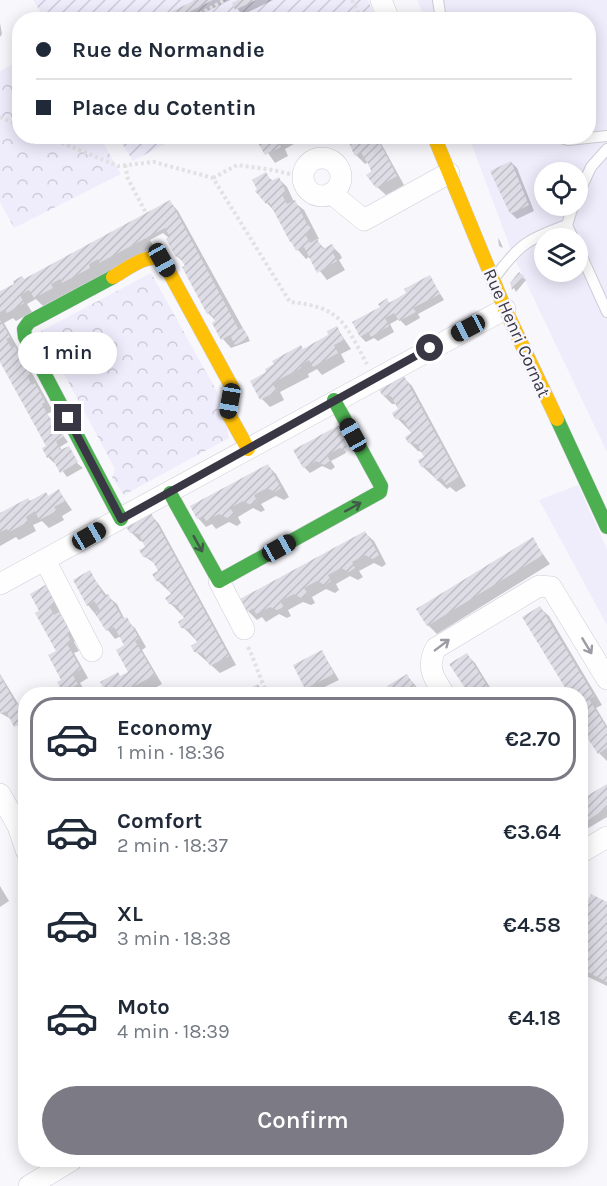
<!DOCTYPE html>
<meta charset="utf-8">
<style>
body{margin:0;font-family:Karla,sans-serif;background:#f6f6f7;color:#1f2937;height:100vh;display:flex;flex-direction:column;font-size:22px;white-space:nowrap}
*{box-sizing:border-box;margin:0}
p{font-size:20px;color:#747a83}
.icon{flex:none;width:33px;height:33px;fill:none;stroke:currentColor;stroke-width:2;stroke-linecap:round;stroke-linejoin:round}
.map{position:relative;flex:1;overflow:hidden}
.drawer{position:absolute;left:18px;top:687px;width:570px;height:480px;display:flex;flex-direction:column;background:#fff;border-radius:24px;box-shadow:0 3px 15px #0003}
.drawer>*{flex:none}
.guide{position:absolute;left:12px;top:12px;width:584px;height:132px;border-radius:24px;box-shadow:0 3px 15px #0003;display:grid;align-content:center;height:132px;padding:0 24px;background:#fff}
.tools{position:absolute;left:534px;top:162px;display:grid;gap:12px}
.tools a{display:grid;place-items:center;width:54px;height:54px;border-radius:50%;background:#fff;box-shadow:0 3px 15px #0003;font-size:30px}
.end{position:absolute;width:27px;height:27px;margin:-14px;border:8px solid #3a3745;background:#fff;box-shadow:0 0 0 3px #fff}
.from{border-radius:50%}
.bubble{position:absolute;height:42px;border-radius:21px;background:#fff;box-shadow:0 3px 15px #0003;font-size:20px;font-weight:600;line-height:42px;text-align:center}
.car{position:absolute;width:18px;height:36px;margin:-18px -9px;border-radius:8px;box-shadow:0 0 4px 2px #0007;background:linear-gradient(#222 24%,#8ab4d8 0 40%,#222 0 76%,#8ab4d8 0 86%,#222 0)}
.guide b{display:flex;align-items:center;gap:21px;height:57px;font-size:22px}
.guide b+b{border-top:2px solid #e0e1e3}
.guide i{width:15px;height:15px;background:#1f2937}
ul{padding:10px 0 0;list-style:none}
li{display:flex;align-items:center;gap:18px;height:84px;margin:0 12px 9px;padding:0 12px;border:3px solid transparent;border-radius:24px}
li div{flex:1}
li b{display:block;font-size:22px}
li em{font-style:normal;font-weight:600}
li.selected{border-color:#7c7a85}
li>.icon{width:54px;height:54px;stroke-width:1.5}
.cta{display:flex;gap:12px;margin-top:auto;padding:12px 24px}
.cta a{flex:1;height:69px;border-radius:36px;background:#7c7a85;color:#fff;font-size:24px;font-weight:600;line-height:69px;text-align:center}
.map>svg:first-child{display:block}
</style>
<div class="map">
<svg width="607" height="1186" viewBox="0 0 607 1186">
<defs>
<pattern id="park-crowns" width="20" height="18" patternUnits="userSpaceOnUse" patternTransform="scale(1.5)"><rect width="20" height="18" fill="#efedfc"/><path d="M2 6a3 3 0 1 1 6 0M12 15a3 3 0 1 1 6 0" fill="none" stroke="#ceccd9"/></pattern>
<pattern id="garden-furrows" width="10" height="10" patternUnits="userSpaceOnUse" patternTransform="scale(1.5)"><rect width="10" height="10" fill="#efedfc"/><path d="M-1 1l2-2M0 10L10 0M9 11l2-2" fill="none" stroke="#ceccd9"/></pattern>
<pattern id="building-hatch" width="6" height="6" patternUnits="userSpaceOnUse" patternTransform="scale(1.5)"><rect width="6" height="6" fill="#dedde6"/><path d="M-1 1l2-2M0 6l6-6M5 7l2-2" fill="none" stroke="#bfbec7"/></pattern>
</defs>
<rect width="100%" height="100%" fill="#f8f7fc"/>
<path fill="#efedfc" fill-rule="evenodd" d="M417 0H607V452L512 253 469 137 588 136V20L425 19ZM544 172H578V206H544ZM544 238H578V272H544Z
M578 485 607 549V625L539 500Z"/>
<path fill="url(#park-crowns)" d="M19 61 20 136 100 137 121 174 14 228 0 202V71Z
M151 273 221 399 229 438 124 495 112 478 115 469 41 331Z"/>
<path fill="url(#garden-furrows)" d="M33 0H368L376 19H45Z
M118 137H178L133 161Z"/>
<path fill="#0003" d="M198 0H230L190 20H158Z
M241 0H273L242 15 234 4Z
M0 23 2 34 0 37Z
M256 136H295L291 138 294 144 285 149 288 156 275 163Z
M357 136H377L404 185 386 195 377 187 368 162 365 164 356 155Z
M511 162 517 168 534 211 517 219 511 213Z
M265 174 274 182 279 179 287 187 294 202 304 210 319 239 316 240 325 249 332 246 340 254 342 258 339 260 345 270 327 280 309 257 306 259 291 242 275 212 267 203Z
M170 202 178 211 250 341 231 348 223 339 217 322 208 313 187 266 177 256 170 239 163 233 150 240 154 247 43 306 36 299 27 304 32 312 16 321 13 318 4 323 53 411 47 414 68 442 60 447 62 451 83 468 67 477 56 462 54 463 48 457V447L0 359V293Z
M498 238 500 241 503 248 499 246Z
M519 274 526 280 516 292 512 284Z
M430 277 444 300 418 314 420 318 406 326 399 319 390 324 394 332 378 341 374 338 366 342 361 337 354 323 382 308 387 300 390 304 408 294Z
M336 327 351 349 341 354 345 362 322 375 317 369 308 374 309 377 280 392 284 400 270 407 262 399 268 373 276 364 330 335Z
M403 377 412 386 466 486 456 492 450 487 447 489 422 466 426 458 423 452 418 451 409 442 413 434 397 418 400 410 397 404H392L383 395Z
M340 425 346 453 331 461 335 467 331 470 322 466 310 473 304 467Z
M267 465 276 474 289 497 284 500 276 496 261 504 265 510 261 512 253 508 238 517 241 523 237 526 229 522 216 529 212 524 206 527 198 518Z
M59 491 72 510 62 516 64 520 49 528 42 521 33 525 36 531 19 540 16 537 0 546V514L46 494 49 497Z
M151 515 159 524 236 665 220 673 195 651 199 643 183 627 186 619 170 603 173 595 157 580 160 572 157 565 144 556 147 548 144 542 140 541 131 532Z
M365 533 374 541 386 564 382 567 374 563 359 571 363 577 358 580 350 576 336 584 339 590 335 593 326 589 312 597 315 603 311 605 303 602 288 610 291 616 287 618 279 614 266 622 262 617 257 620 248 611Z
M532 539 550 564 437 634 428 625Z
M89 572 107 596 117 604 125 620 135 628 146 647 142 650 162 684 144 694H100L130 673 126 646 121 636 115 639 88 605Z
M47 586 65 611 58 614 67 623 77 640 74 642 79 651 74 653 88 678 80 683 86 693 84 694 64 692 58 651 41 611Z
M540 608 549 616 602 705 596 708 607 726V761L599 753 580 694H570L524 618Z
M322 652 339 680 312 693 306 688Z
M467 655 475 663 494 694H470L452 664Z
M0 674 19 705 26 704 24 734 13 720 0 713Z
M407 676 415 685 421 694H394L389 687Z
M607 786V817L580 833V802Z
M0 886 9 901 0 907Z
M607 903V986L580 973V917Z"/>
<path fill="url(#building-hatch)" d="M195 0H213L173 20H155Z
M238 0H256L235 10 232 3Z
M254 136H283L277 140 281 147 265 155Z
M354 136H376L397 176 376 188 366 175 372 171 361 152 355 156 352 150 348 140Z
M511 161 529 205 510 214 490 171Z
M266 172 271 181 279 177 286 193 282 195 287 204 295 200 307 224 312 229 305 234 310 243 317 239 323 249 332 244 335 249 332 251 337 261 317 273 304 247 296 251 291 241 290 242 269 202 266 204 255 191 257 189 252 180Z
M170 200 239 330 243 328 249 338 235 345 230 335 221 340 212 323 215 321 210 312 207 314 182 267 185 266 179 256 176 257 166 239 170 237 165 228 99 263 98 259 89 264 90 268 62 283 60 279 51 284 53 288 34 298 29 290 20 295 24 303 7 313 5 309 0 312V291L14 284 13 281 22 276 24 279Z
M519 272 524 276 512 290 510 283Z
M430 275 440 294 413 308 416 312 399 321 394 313 385 318 389 326 371 337 368 332 360 337 352 322 380 307 378 304 387 298 389 303 406 293 404 289Z
M0 320 10 337 6 339 11 347 14 345 30 374 27 376 32 385 35 383 45 402 42 404 50 419 53 417 64 436 56 441 60 450 69 446 78 462 60 473 51 456 47 458 42 448 46 446 0 362Z
M337 326 344 340 334 345 338 353 313 367 309 360 300 365 301 368 272 383 277 391 260 400 250 381 266 372 265 369 274 364 272 361 301 345 303 349 328 335 327 331Z
M404 376 459 477 446 485 442 478 437 481 430 468 421 467 418 460 424 457 417 444 408 443 405 437 411 433 404 420 395 419 392 413 398 409 391 396 382 395 379 389Z
M341 424 348 452 340 448 327 455 330 461 324 465 316 461 303 468 293 450Z
M268 464 281 488 275 492 267 488 254 495 257 501 251 505 243 501 230 508 234 514 227 518 219 514 206 521 203 516 197 519 190 506Z
M59 489 65 501 54 507 57 511 39 520 35 511 26 517 28 522 9 532 7 529 0 532V513L28 498 30 501 46 492 48 496Z
M151 513 229 656 210 666 203 653 194 652 191 646 197 642 190 629 181 628 178 622 184 618 177 605 169 604 165 598 171 594 164 582 156 581 152 574 158 571 151 558 143 557 139 550 145 547 139 534 130 533 126 527Z
M365 531 379 555 373 559 365 555 352 562 355 568 349 572 341 568 328 575 331 581 325 585 317 581 304 588 308 594 301 598 294 594 280 601 284 607 277 610 270 607 256 614 253 608 247 612 240 599Z
M533 537 543 555 427 626 416 609Z
M90 570 104 596 108 594 123 619 127 617 139 638 135 641 155 675 119 694H97L105 690 100 682 118 672 120 676 128 672 116 650 124 645 114 627 106 631 95 613 100 610 94 601 87 606 73 580Z
M47 584 57 602 49 606 54 615 59 612 70 631 67 633 71 642 67 644 81 669 72 674 78 684 63 693 57 682 61 680 48 655 56 651 35 613 39 611 30 594Z
M540 606 594 696 589 699 607 729V748L598 754 580 727V694H569L522 617Z
M322 650 334 674 305 689 293 665Z
M467 653 492 694H469L449 664Z
M407 674 419 694H392L387 686Z
M0 675 16 705 24 701 26 703V726L23 722 14 727 6 711 0 714Z
M258 684 263 694H240Z
M607 784V808L580 825V800Z
M591 894 607 902V982L580 968V915Z"/>
<g fill="none" stroke-linecap="round" stroke-linejoin="round">
<g stroke="#cecdd6" stroke-width="12">
<path id="lane" d="M438 0 441 20
M495 136H512
M555 136 568 140 607 136
M578 195 591 167 607 149
M567 225 573 206
M578 248 607 312
M496 276C520 243 529 239 567 225L573 238"/>
</g>
<g stroke="#cecdd6" stroke-width="22">
<path id="street" d="M381 0 389 20
M303 177a19 19 0 1 1 38 0a19 19 0 1 1-38 0Z
M331 193 364 220 449 173
M45 560 92 651
M219 581 244 629
M0 584 505 309
M444 694C433 677 426 667 436 648L539 586 551 587 607 679
M0 794 18 826 26 850
M580 853 607 837
M29 1186 72 1160"/>
</g>
<g stroke="#cecdd6" stroke-width="15">
<path id="fast" d="M113 277 29 322 24 329 25 337 121 519
M557 419 607 527
M170 493 219 581 380 492 381 486 334 400"/>
</g>
<g stroke="#cecdd6" stroke-width="15">
<path id="slow" d="M434 136 505 309 557 419
M113 277C127 269 147 253 162 259L233 389 228 413 248 449"/>
</g>
<path stroke="#e2e1e3" stroke-width="4" stroke-dasharray="3 3" stroke-linecap="butt" d="M352 0 361 19
M189 20 225 0
M0 117 20 126
M45 136 118 166 154 162 213 178 290 302C341 307 344 322 367 364
M125 165 128 179 146 213
M213 178 237 165 273 170 303 177
M248 647C256 663 259 678 268 694"/>
<use href="#lane" stroke="#fefeff" stroke-width="10"/>
<use href="#street" stroke="#fefeff" stroke-width="21"/>
<use href="#fast" stroke="#4caf50" stroke-width="14"/>
<use href="#slow" stroke="#ffc107" stroke-width="14"/>
</g>
<defs><path id="oneway-shaft" d="M-6 0H5M1.5-3L5.5 0L1.5 3" fill="none" stroke-width="1.6" stroke-linecap="round" stroke-linejoin="round" transform="scale(1.5)"/></defs>
<g stroke="#3f5b48">
<use href="#oneway-shaft" transform="translate(353 507) rotate(-29)"/>
<use href="#oneway-shaft" transform="translate(198 544) rotate(61)"/>
</g>
<g stroke="#9c9aa2">
<use href="#oneway-shaft" transform="translate(442 645) rotate(-37)"/>
<use href="#oneway-shaft" transform="translate(587 646) rotate(59)"/>
</g>
<g fill="none" stroke-linecap="round" stroke-linejoin="round">
<path stroke="#3a3745" stroke-width="8" d="M68 418 121 519 430 348"/>
</g>
<g text-anchor="middle" stroke-width="5" stroke-linejoin="round" paint-order="stroke">
<g font-size="18" fill="#3a3745" stroke="#f7f6fd">
<text transform="translate(517 333) rotate(66)" y="6">Rue Henri Cornat</text>
</g>
</g>
</svg>
<div class="tools">
<a><svg class="icon" aria-label="locate" viewBox="0 0 24 24"><circle cx="12" cy="12" r="6"/><path d="M12 2v4M12 18v4M2 12h4M18 12h4"/></svg></a>
<a><svg class="icon" aria-label="layers" viewBox="0 0 24 24"><path d="M12 4l9 5-9 5-9-5zM3 14l9 5 9-5"/></svg></a>
</div>
<i class="end from" style="left:430px;top:348px"></i>
<i class="end" style="left:68px;top:418px"></i>
<div class="bubble" style="left:18px;top:332px;width:99px">1 min</div>
<i class="car" style="left:162px;top:260px;rotate:151deg"></i>
<i class="car" style="left:468px;top:328px;rotate:242deg"></i>
<i class="car" style="left:230px;top:401px;rotate:190deg"></i>
<i class="car" style="left:353px;top:435px;rotate:331deg"></i>
<i class="car" style="left:89px;top:536px;rotate:60deg"></i>
<i class="car" style="left:279px;top:548px;rotate:61deg"></i>
<div class="guide">
<b><i class="from"></i>Rue de Normandie</b>
<b><i></i>Place du Cotentin</b>
</div>
<section class="drawer">
<ul>
<li class="selected"><svg class="icon" aria-label="car" viewBox="0 0 24 24"><path d="M5 17H2v-5l4-1 3-4h7l3 4 3 1v5h-3M9 17h6M6 11h13"/><circle cx="7" cy="17" r="2"/><circle cx="17" cy="17" r="2"/></svg><div><b>Economy</b><p>1 min · 18:36</p></div><em>€2.70</em></li>
<li><svg class="icon" aria-label="car" viewBox="0 0 24 24"><path d="M5 17H2v-5l4-1 3-4h7l3 4 3 1v5h-3M9 17h6M6 11h13"/><circle cx="7" cy="17" r="2"/><circle cx="17" cy="17" r="2"/></svg><div><b>Comfort</b><p>2 min · 18:37</p></div><em>€3.64</em></li>
<li><svg class="icon" aria-label="car" viewBox="0 0 24 24"><path d="M5 17H2v-5l4-1 3-4h7l3 4 3 1v5h-3M9 17h6M6 11h13"/><circle cx="7" cy="17" r="2"/><circle cx="17" cy="17" r="2"/></svg><div><b>XL</b><p>3 min · 18:38</p></div><em>€4.58</em></li>
<li><svg class="icon" aria-label="car" viewBox="0 0 24 24"><path d="M5 17H2v-5l4-1 3-4h7l3 4 3 1v5h-3M9 17h6M6 11h13"/><circle cx="7" cy="17" r="2"/><circle cx="17" cy="17" r="2"/></svg><div><b>Moto</b><p>4 min · 18:39</p></div><em>€4.18</em></li>
</ul>
<div class="cta"><a>Confirm</a></div>
</section>
</div>
